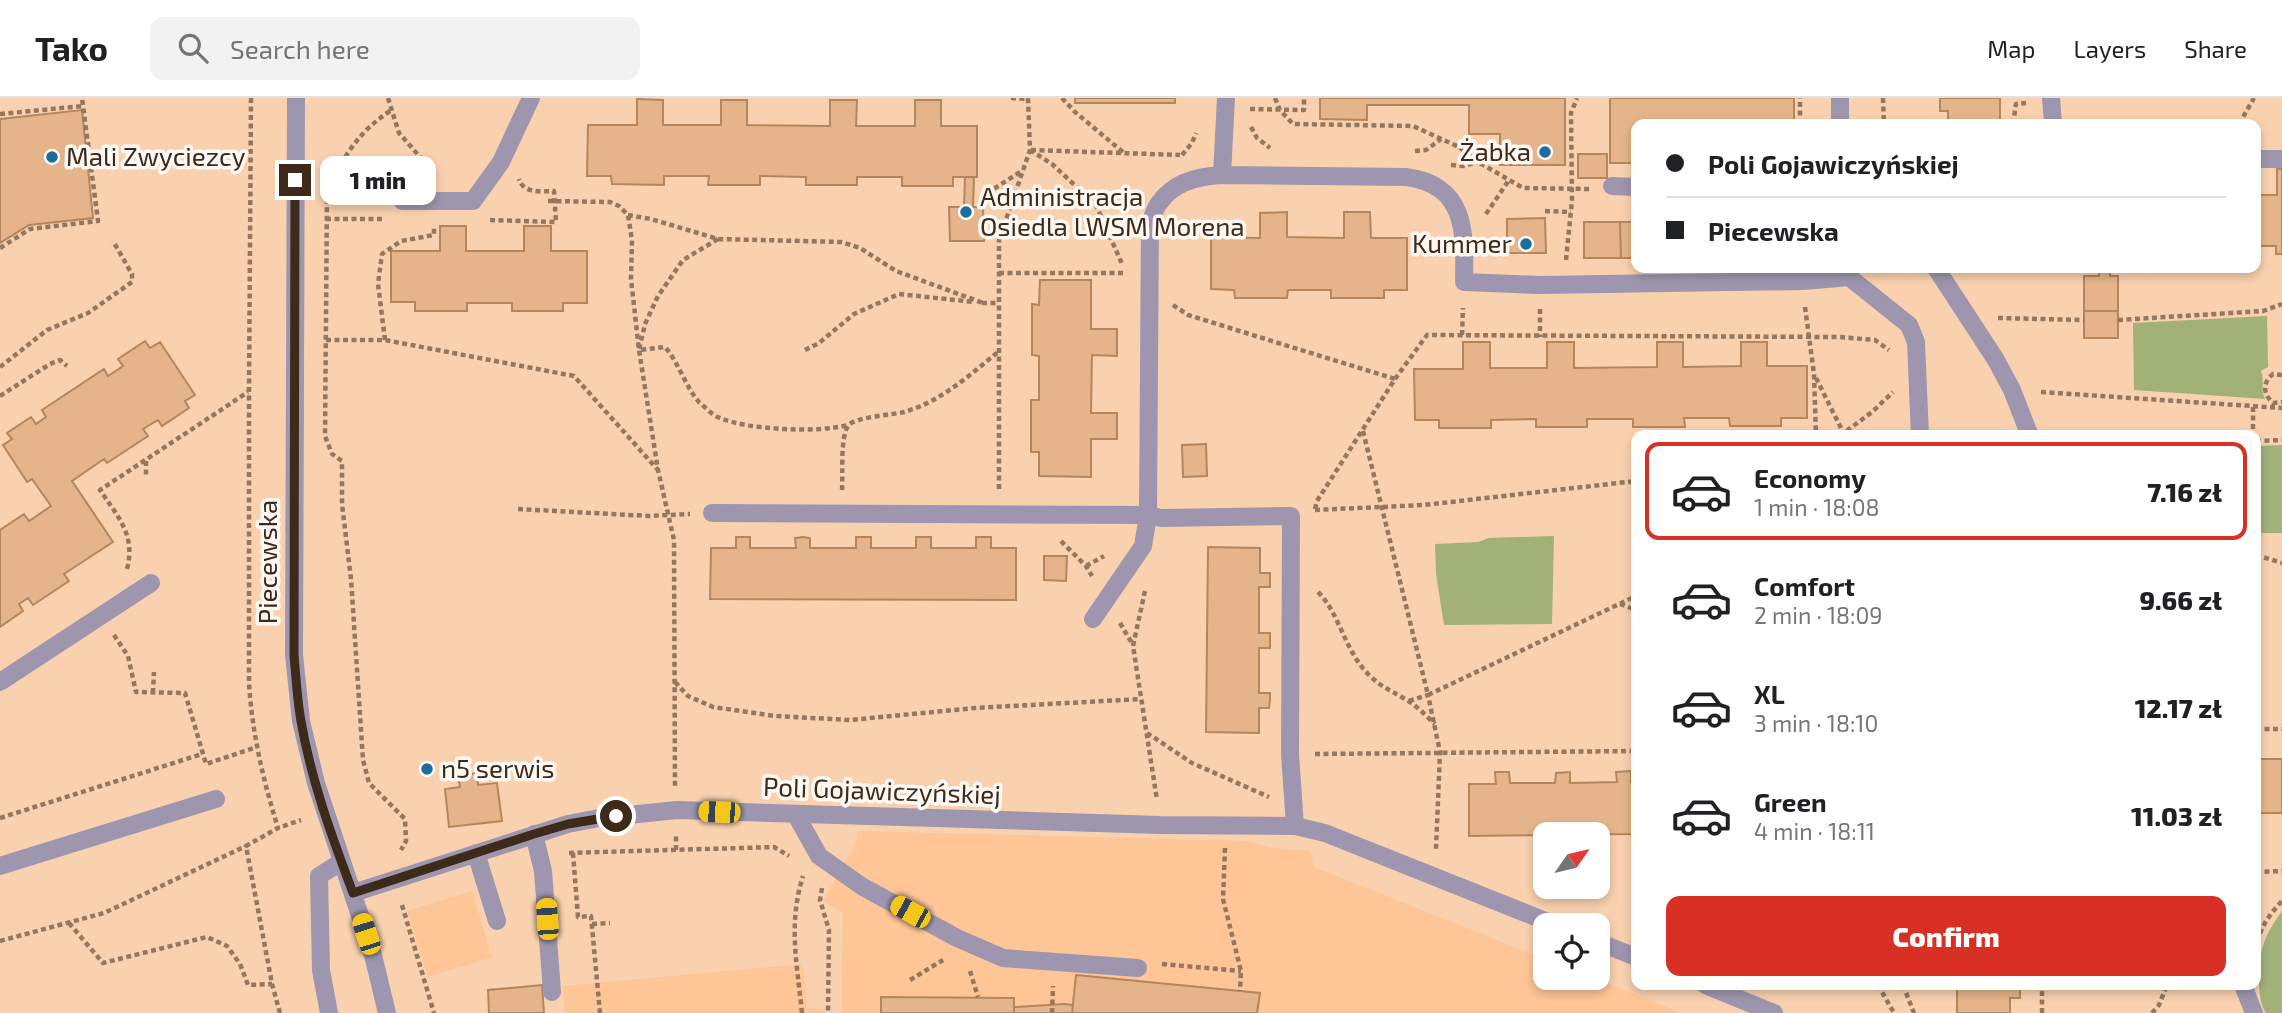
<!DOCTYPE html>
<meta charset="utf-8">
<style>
body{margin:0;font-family:"Exo 2",sans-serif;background:#f2f2f2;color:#202124;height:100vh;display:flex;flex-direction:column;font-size:26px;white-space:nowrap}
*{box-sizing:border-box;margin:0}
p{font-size:23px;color:#757577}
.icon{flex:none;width:38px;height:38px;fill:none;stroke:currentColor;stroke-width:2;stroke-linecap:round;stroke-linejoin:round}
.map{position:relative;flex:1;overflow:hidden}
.side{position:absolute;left:1631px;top:332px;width:630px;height:560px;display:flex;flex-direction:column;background:#fff;border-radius:14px;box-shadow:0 4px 10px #0003}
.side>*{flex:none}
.hud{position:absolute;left:1631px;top:21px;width:630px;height:154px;border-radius:14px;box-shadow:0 4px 10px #0003;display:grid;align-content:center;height:154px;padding:0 35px;background:#fff}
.needle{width:46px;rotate:56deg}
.tools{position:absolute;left:1533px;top:724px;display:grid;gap:14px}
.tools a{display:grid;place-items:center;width:77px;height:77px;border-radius:14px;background:#fff;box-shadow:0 4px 10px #0003;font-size:35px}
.end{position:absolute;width:32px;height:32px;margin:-16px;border:9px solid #3d2a19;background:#fff;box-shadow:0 0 0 4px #fff}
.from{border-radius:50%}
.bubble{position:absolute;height:49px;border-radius:14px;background:#fff;box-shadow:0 4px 10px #0003;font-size:23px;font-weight:800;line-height:49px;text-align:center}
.car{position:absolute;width:21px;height:42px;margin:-21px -10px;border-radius:9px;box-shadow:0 0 5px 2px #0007;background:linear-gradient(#f5c518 24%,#345 0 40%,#f5c518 0 76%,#345 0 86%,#f5c518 0)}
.hud b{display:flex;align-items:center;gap:24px;height:66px;font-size:26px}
.hud b+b{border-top:2px solid #e0e0e0}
.hud i{width:18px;height:18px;background:#202124}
ul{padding:12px 0 0;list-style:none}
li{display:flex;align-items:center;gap:21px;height:98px;margin:0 14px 10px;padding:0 21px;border:4px solid transparent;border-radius:14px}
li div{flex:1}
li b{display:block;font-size:26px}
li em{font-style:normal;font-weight:800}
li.current{border-color:#d93025}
li>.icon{width:63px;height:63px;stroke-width:1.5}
.action{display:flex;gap:14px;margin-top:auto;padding:14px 35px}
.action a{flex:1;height:80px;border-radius:14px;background:#d93025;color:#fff;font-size:28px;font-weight:800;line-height:80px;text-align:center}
header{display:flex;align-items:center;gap:42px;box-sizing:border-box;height:98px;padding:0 35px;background:#fff;border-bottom:2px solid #e0e0e0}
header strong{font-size:33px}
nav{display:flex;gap:38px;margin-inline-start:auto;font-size:24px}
.search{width:490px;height:63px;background:#f2f2f2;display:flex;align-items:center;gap:18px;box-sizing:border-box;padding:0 24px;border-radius:14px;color:#757577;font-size:26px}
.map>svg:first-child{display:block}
</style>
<header>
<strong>Tako</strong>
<div class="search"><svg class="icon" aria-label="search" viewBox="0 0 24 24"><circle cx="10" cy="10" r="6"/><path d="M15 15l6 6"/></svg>Search here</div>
<nav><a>Map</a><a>Layers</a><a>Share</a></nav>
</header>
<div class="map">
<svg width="2282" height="915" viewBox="0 0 2282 915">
<rect width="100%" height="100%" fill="#f9d1af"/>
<path fill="#fec596" d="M858 733 1248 743 1268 749 1310 753 1314 769 1545 861V880H1594L1681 915H841L843 815 823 803 856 744Z
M472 793 492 859 428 879 407 813Z
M803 866 807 910 825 911V915H565L563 888Z"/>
<path fill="#a1b178" d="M2267 218 2268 269 2261 273C2265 282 2260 290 2265 301L2134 292 2133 225Z
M2282 347V435H2256V348Z
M1554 438 1552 526 1444 527 1436 476 1435 446 1478 444 1489 440Z
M2282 813V915H2266C2256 902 2258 864 2263 848 2267 835 2274 824 2282 813Z"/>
<path fill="#e5b48a" stroke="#b4865d" stroke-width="2" d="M1075 0H1175V5H1075Z
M1320 0H1565V67H1500V36H1469V7H1367V22L1320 21Z
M1610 0H1794V26H1636V65H1610Z
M1940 0H2000V26H1948V13H1940Z
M637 1 663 2V27H721V2H747V27L830 28V2H857L856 28H915V2H941V28H977V79H953V88H902V79H857V87H806V79L760 78V87H708L709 78H664V87L612 86 611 78H587L588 27H637Z
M82 12 93 120 29 127 0 145V21Z
M1578 56H1607V80H1578Z
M2277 71H2282V156H2276V148H2256V97H2277Z
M965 79H974L973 109H983L984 143H950L949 109H964Z
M1287 114V139L1344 140V114H1370L1371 140H1407V192H1384V200H1331V192H1288L1287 200H1235L1234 192 1211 191V139L1260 140V115Z
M1545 120 1546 155H1507V121Z
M1584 124H1620L1621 160H1584Z
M1620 124H1636V160H1621Z
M440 128H466V153H524V128H551V153H587V205H563V213H512V205H467V213H415V204H391V153H440Z
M2099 170H2110V178H2118V213H2084V178H2099Z
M1040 182H1091V231H1117V258L1092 257 1091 315H1117V341H1091V379L1039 378V354H1031V302H1039V258L1032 257V206L1039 207Z
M2084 213H2118V240H2084Z
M145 243 150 250 160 244 195 297 185 303 189 310 162 328 158 322 143 331 148 338 107 365 104 361 72 383 113 444 64 476 69 483 33 507 28 500 19 506 23 513 0 529V432L24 416 29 423 51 408 32 381 27 384 3 347 12 341 7 335 31 319 36 326 46 319 42 312 104 271 108 278 123 268 118 261Z
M1463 244H1490V270H1547V244H1574V270L1657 269V244H1683V269L1741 268V244H1767V268H1807V320H1781V328H1730L1729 320H1684L1685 329H1633V321H1587V329H1536V321L1491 322V330H1439V322H1415L1414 271H1463Z
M1206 346 1207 378 1183 379 1182 347Z
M736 439H750V450H796L795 440 803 439 810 440V450H856V439H871V450H916V439H931V450H976V439H991V450H1016V502L710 501 711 450H736Z
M1208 449 1260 450V475H1270V489H1259V535H1270V550H1259V595H1270V602L1269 610H1259V635L1206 634Z
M1044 458H1067L1066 483 1044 482Z
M2256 651H2259V661H2282V715H2256Z
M1631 673V684H1636V736L1469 738V686H1496L1495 674H1509L1510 685H1555L1556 675 1570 674V685L1617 684 1616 674Z
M477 675 478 687 497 685 502 723 449 729 445 691 460 689 458 678Z
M1076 877 1260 895 1257 915H1072Z
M542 887 544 915H489L488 892Z
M1957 887H2020V900H2010V915H1957Z
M881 899 1014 900V915H881Z
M1064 906 1073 907 1072 915H1014V909Z"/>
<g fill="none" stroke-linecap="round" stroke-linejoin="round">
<path stroke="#94775f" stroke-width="4.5" stroke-dasharray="5 3.5" stroke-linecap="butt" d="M251 0 249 294V585C252 634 263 682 278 730
M388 0 399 35 436 77
M1011 0 1028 1
M1062 0 1075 14 1124 55
M1275 0 1280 12 1293 26 1413 28 1459 49 1478 64 1523 90 1590 91
M1883 0 1884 26
M1250 11 1304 12V0
M390 13C358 34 339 63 327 99L325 338 332 356 342 363V406L351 481 363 662 369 685 405 721 406 743 401 752
M0 16 83 8
M1800 26V0
M2013 26 2016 6 2026 5
M2239 26 2254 0
M1251 29 1257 40 1270 50
M1030 52 1052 66 1096 107 1123 168
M1031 52 1180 57
M1415 53 1426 52 1441 41
M1182 57 1192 45 1196 35
M91 67 101 65
M1451 67 1464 68 1477 64
M987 95 1022 73
M548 103 610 104 619 108 628 117 632 142 631 181 639 252 658 372 674 442 675 688
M1545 113 1571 114
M1486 116 1509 82
M628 117 651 121 718 141 841 144 860 150 896 173 983 205
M326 121H383
M490 122 556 124 554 93C540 93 524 96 519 81
M718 141 683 162 658 198 645 226 639 252 665 249C679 265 685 288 699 304 705 309 713 318 720 320 748 332 819 335 848 327
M0 150 30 131 98 123 82 0
M1566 162 1572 102 1571 15 1577 0
M999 175H1125
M982 205H999
M1173 207 1188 217 1395 281
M1805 209 1814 276 1816 338
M1540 211V239
M1998 220 2084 222
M2118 222 2263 213 2282 206
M1462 237 1463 210
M326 242H385L574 278 658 372
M385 242 378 186 382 156 401 143 434 137V128
M805 252 819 245 854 216 899 196 974 204
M0 269 47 232 88 215 132 184V176L113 143
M2282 277 2273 276C2262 285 2263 296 2273 305L2282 304
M1816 280 1845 338
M2041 294 2282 310
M0 298 50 266 60 262 67 268
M2253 309V338
M1363 333 1428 597 1636 498
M1840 338 1872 314 1893 294
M2256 343 2282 342
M146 363V378
M999 391V142L1030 52 1028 0
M842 392C843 376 840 340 848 328 853 319 892 317 904 314 940 304 970 277 998 254
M518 411 649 418 690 416
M1315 411 1317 403 1395 281 1427 237 1840 239 1875 242 1889 252
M1315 412 1424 407 1636 383
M1061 443 1086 468 1092 478
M2256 457 2282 465
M1086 468 1104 458
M127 471C136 437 118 419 100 392L248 294
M1145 493 1133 548 1157 702
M1318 494C1340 516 1344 552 1369 577 1382 590 1396 595 1410 604 1419 610 1427 619 1435 626
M1620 506 1636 512
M1120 525 1133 547
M114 537 128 558 136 594 185 595 206 666 257 649
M675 584 688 598 713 609 775 618 850 622 975 610 1141 601
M153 595 154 574
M1409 603 1428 597 1440 654 1436 751
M2256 631H2282
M1147 635 1192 665 1269 699
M1315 656 1636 653
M0 720 202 656
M1225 750 1223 801 1241 873 1240 893
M676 752V735
M569 755 774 749 789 758
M573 755 578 819 591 818 600 915
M2256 774 2282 773
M822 790 820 802 829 832 828 915
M402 807 434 915
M69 825 103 865 207 839 227 848 240 866 248 887 272 886
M592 826 610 825
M0 843 104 815 246 748
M2256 852C2258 832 2269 817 2282 803
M1162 866 1241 873
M970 873 978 899
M910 882 943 862
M1878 887 1894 915
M1903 887 1914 915
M280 915 272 886 246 748 278 730 301 722
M802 915C797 866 788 825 803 778
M1052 915 1053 888
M2042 915V887
M2152 915 2159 907 2167 887"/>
<path stroke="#9e96ae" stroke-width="18" d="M296 0 294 557 301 623 316 685 373 857 387 915
M1840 0V26
M2051 0 2053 26
M2256 61H2282
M1222 77 1226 0
M1612 88 1636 89
M402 103H473L501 64 531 0
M1848 170 1849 179 1909 227 1916 244 1920 338
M1936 170 1996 262 2012 292 2030 338
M712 415 1148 417 1161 420 1291 418 1290 656 1295 728
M1093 521 1143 448 1148 417 1150 125C1153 118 1155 109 1160 104 1174 84 1200 78 1222 77L1406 79C1467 87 1465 135 1464 184L1540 187 1804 183 1849 179
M0 584 151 485
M796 717 819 758 863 789 957 840 1003 860 1138 870
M534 736 543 773 552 894
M476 755 497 823
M0 768 216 701
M353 795 568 726 599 720 677 712 1160 727 1295 728 1325 735 1558 828
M1598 844 1636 859
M1705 887 1774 915
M2243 887 2254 915
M329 915 321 872 319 778 341 764"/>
</g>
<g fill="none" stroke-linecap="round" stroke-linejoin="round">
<path stroke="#3d2a19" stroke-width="9" d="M295 82 294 557C296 579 297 601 301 623 311 682 332 739 353 795L534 736 568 726 616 718"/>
</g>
<g fill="#1c6d9f" stroke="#fff9f5" stroke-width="2.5">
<circle cx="1545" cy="54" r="7"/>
<circle cx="52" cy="59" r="7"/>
<circle cx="966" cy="114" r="7"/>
<circle cx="1526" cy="146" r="7"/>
<circle cx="427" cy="671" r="7"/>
</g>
<g text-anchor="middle" stroke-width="7" stroke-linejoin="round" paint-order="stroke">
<g font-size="26" fill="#3d2a19" stroke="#fff9f5" text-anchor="start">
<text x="1531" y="63" text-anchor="end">Żabka</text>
<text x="66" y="68">Mali Zwyciezcy</text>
<text x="980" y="108">Administracja<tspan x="980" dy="30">Osiedla LWSM Morena</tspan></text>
<text x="1512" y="155" text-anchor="end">Kummer</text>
<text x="441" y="680">n5 serwis</text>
</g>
<g font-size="26" fill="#3d2a19" stroke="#fff9f5">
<text transform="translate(268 464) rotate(-90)" y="9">Piecewska</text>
<text transform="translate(882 693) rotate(2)" y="9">Poli Gojawiczyńskiej</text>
</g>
</g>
</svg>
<div class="tools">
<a><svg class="needle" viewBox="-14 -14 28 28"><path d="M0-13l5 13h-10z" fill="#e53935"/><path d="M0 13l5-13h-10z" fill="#757577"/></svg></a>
<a><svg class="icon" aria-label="locate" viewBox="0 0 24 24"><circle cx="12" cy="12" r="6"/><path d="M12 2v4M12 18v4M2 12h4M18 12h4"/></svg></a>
</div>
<i class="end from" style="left:616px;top:718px"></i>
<i class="end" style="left:295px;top:82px"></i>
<div class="bubble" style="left:320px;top:58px;width:116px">1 min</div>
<i class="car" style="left:719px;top:714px;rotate:272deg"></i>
<i class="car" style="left:910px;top:814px;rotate:299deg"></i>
<i class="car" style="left:547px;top:821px;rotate:356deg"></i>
<i class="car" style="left:366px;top:836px;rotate:342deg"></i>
<div class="hud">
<b><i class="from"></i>Poli Gojawiczyńskiej</b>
<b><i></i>Piecewska</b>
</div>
<section class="side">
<ul>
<li class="current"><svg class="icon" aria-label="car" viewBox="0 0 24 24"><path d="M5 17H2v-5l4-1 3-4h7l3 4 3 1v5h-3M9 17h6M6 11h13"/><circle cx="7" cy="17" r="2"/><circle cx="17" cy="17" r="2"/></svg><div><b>Economy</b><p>1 min · 18:08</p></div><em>7.16 zł</em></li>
<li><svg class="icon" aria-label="car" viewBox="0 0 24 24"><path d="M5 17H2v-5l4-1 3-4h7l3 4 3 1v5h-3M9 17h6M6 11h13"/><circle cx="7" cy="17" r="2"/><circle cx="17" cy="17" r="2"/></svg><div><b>Comfort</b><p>2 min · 18:09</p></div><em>9.66 zł</em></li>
<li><svg class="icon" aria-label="car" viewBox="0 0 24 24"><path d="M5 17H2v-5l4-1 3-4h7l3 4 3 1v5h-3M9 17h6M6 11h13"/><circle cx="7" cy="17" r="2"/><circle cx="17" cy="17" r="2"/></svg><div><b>XL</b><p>3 min · 18:10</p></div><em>12.17 zł</em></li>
<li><svg class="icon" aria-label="car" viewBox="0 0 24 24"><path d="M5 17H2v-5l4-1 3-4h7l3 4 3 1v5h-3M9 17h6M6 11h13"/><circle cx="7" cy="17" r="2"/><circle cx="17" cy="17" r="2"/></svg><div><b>Green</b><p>4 min · 18:11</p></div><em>11.03 zł</em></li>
</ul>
<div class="action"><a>Confirm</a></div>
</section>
</div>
